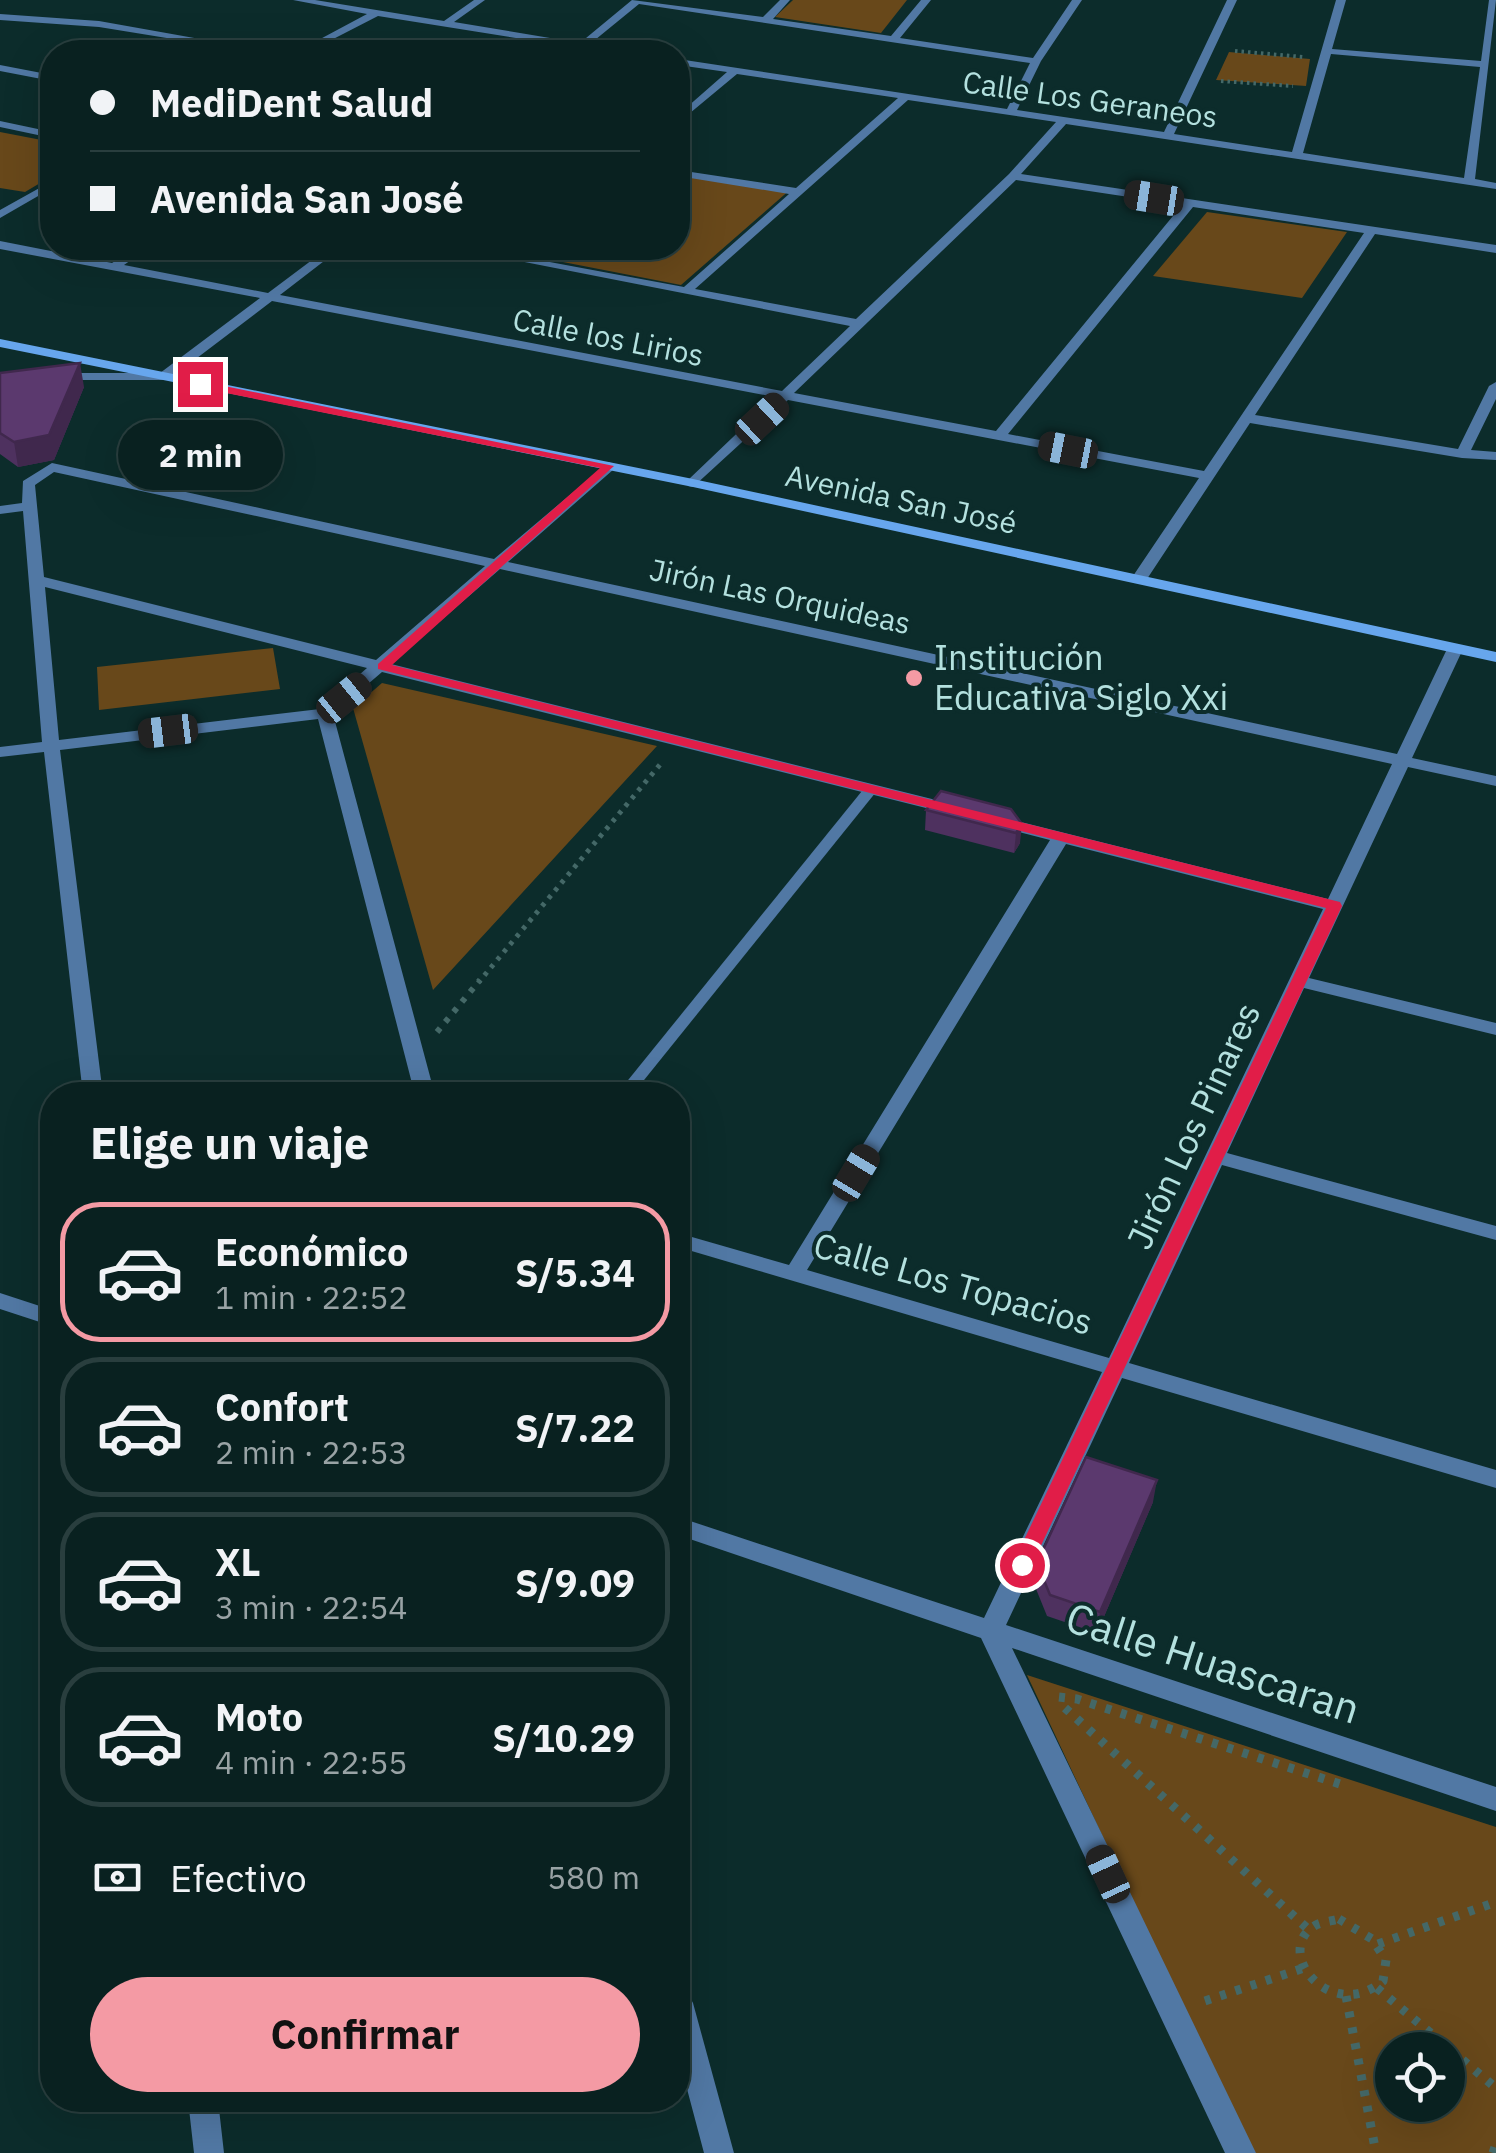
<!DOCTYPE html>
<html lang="es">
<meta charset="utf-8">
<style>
body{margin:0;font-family:"IBM Plex Sans",sans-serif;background:#172e2d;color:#f1f3f6;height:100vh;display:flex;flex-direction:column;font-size:38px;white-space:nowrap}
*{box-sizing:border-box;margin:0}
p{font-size:32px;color:#99a3a5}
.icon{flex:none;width:55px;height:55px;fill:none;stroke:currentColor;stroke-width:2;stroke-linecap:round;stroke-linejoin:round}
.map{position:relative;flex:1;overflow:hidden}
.panel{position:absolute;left:40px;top:1082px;width:650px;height:1030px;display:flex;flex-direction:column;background:#092120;border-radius:40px;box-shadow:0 10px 40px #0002,0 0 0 2px #293e3e}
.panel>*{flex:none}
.top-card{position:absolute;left:40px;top:40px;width:650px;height:220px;border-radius:40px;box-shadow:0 10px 40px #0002,0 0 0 2px #293e3e;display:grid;align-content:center;height:220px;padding:0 50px;background:#092120}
.buttons{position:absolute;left:1375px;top:2032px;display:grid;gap:20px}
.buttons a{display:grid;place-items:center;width:90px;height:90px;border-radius:50%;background:#092120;box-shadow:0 10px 40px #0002,0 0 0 2px #293e3e;font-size:50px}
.end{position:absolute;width:45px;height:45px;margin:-22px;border:12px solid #e11d48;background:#fff;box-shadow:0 0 0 5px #fff}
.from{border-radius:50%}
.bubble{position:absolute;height:70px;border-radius:35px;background:#092120;box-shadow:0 10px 40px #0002,0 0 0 2px #293e3e;font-size:32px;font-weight:800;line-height:70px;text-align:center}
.car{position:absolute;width:30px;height:60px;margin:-30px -15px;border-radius:12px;box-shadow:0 0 8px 2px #0007;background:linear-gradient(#222 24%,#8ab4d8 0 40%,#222 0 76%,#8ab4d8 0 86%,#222 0)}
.top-card b{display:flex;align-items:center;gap:35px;height:95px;font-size:38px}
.top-card b+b{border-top:2px solid #293e3e}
.top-card i{width:25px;height:25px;background:#f1f3f6}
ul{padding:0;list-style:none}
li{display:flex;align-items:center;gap:30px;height:140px;margin:0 20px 15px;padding:0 30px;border:5px solid #293e3e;border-radius:40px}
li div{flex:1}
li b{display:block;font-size:38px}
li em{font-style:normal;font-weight:800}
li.on{border-color:#f49aa4}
li>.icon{width:90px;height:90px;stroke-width:1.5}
h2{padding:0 50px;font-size:45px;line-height:120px}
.pay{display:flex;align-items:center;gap:25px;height:110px;padding:0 50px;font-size:38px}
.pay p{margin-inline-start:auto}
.button{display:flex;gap:20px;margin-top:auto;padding:20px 50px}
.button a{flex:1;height:115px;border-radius:60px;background:#f49aa4;color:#111;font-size:40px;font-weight:800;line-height:115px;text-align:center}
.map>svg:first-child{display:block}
</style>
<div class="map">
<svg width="1496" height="2153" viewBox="0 0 1496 2153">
<rect width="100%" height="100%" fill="#0c2c2b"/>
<path fill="#68481a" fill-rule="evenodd" d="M793 0H907L881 33 775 17Z
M1229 52 1310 59 1306 86 1216 80Z
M0 132 52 142V176L25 192 0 188Z
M678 171 792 188 681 285 532 256 543 248H678Z
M1207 212 1347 232 1302 298 1153 276Z
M273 648 280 689 99 710 97 667Z
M382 683 657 746 433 990 353 708Z
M1027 1675 1496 1827V2153H1251ZM1392 2050H1448V2105H1392Z"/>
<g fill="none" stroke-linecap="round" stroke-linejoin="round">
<path stroke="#446867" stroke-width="4" stroke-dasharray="2.5 4" stroke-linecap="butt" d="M1235 51 1303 57
M1221 81 1293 86"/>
<path stroke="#446867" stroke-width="5" stroke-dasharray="4 6" stroke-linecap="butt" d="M478 983 663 761"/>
<path stroke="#446867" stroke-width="6" stroke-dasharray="5 8" stroke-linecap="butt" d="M437 1032 480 980"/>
<path stroke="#446867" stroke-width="9" stroke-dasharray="6 10" stroke-linecap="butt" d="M1059 1697 1077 1699 1343 1785
M1065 1708 1308 1929
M1339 1919 1372 1939 1386 1960 1383 1981C1330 2025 1271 1950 1316 1925 1322 1922 1332 1921 1339 1919Z
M1378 1944 1496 1902
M1377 1988 1496 2088
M1346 1996 1376 2153
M1205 2001 1304 1968
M1493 2153 1496 2144"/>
<path fill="#5178a4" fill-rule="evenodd" d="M871 785 876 786 877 789 876 792 632 1095H616L866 786Z"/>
<path fill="#5178a4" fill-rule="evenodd" d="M293 0H315L444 21 474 0H485L454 22 580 43 632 0 763 17 780 0H790L773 19 891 36 921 0H931L900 38 1033 58 1072 0H1082L1041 61 1017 110 1164 132 1227 0H1237L1174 134 1292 152 1336 0H1346L1332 49 1481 61 1489 0H1496L1475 179 1496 183V189L1066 124 1021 174 1496 245V253L1375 234 1255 415 1458 449 1489 386 1496 382V399L1471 450 1496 452V460L1462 458 1250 423 1147 579 1139 584 1131 579 1199 478 788 400 693 487 688 486V480L775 397 272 301 168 380H52L50 377 57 373H160L260 298 0 249V241L112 263 135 248H148L124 265 268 293 328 248H341L280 295 782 391 850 326 453 248H475L684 287 789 194 678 176V170L796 188 898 98 737 74 678 123V115L727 72 678 65V59L1007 109 1030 63 639 4 590 44 624 52H604L378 16 308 52H296L367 14ZM1331 54 1480 67 1464 178 1303 153ZM908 100 1056 122 1009 174 856 319 695 289ZM1016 180 1182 205 996 431 794 393ZM1193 207 1364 233 1204 471 1008 434Z
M0 14 99 21 273 52H253L99 27 0 20Z
M0 65 52 75V81L0 71Z
M0 121 52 132V138L0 127Z
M52 181V188L0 218V210Z
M609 462 616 466 614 469 508 562 1397 754 1447 649 1455 644 1463 649 1412 758 1496 776V786L1408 767 1309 978 1496 1023V1035L1304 988 1227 1153 1496 1226V1240L1222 1165 1129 1363 1496 1470V1488L1122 1378 1006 1625 1496 1787V1811L1012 1648 1256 2153H1225L981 1638 678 1535V1517L984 1618 1102 1372 678 1247V1233L789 1265 1050 840 991 825 988 821 991 817 997 816 1328 899 1392 764 500 569 391 664 960 806 963 810 954 815 382 672 333 714 435 1095H415L318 719 60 750 103 1095H83L44 752 0 757V747L42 742 23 511 0 514V506L22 503 23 481 52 463 494 559ZM54 472 485 566 376 660 44 577 35 485ZM45 587 367 668 320 709 59 740ZM1066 844 1323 909 1109 1358 807 1270Z
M0 1293 52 1310V1326L0 1309Z
M678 1990 688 1994 693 2003 734 2153H704L678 2055Z
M188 2100H218L224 2153H194Z"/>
<path fill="#67a6ed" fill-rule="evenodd" d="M0 339 693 479 1496 652V662L693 487 0 347Z"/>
</g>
<path fill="#4e315f" d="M0 373 84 387 54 460 18 467 0 454Z
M1011 809 1020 843 1014 853 925 830 926 810Z
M1153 1502 1097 1633 1047 1616 1034 1584 1037 1563Z"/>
<path fill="#40284d" d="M80 363 84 387 54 460 18 467 14 442Z
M1022 824 1020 843 1014 853 1016 833Z
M1157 1480 1153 1502 1097 1633 1100 1612Z"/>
<path fill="#5b396e" stroke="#40284d" stroke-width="2.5" d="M80 363 49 435 14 442 0 433V373Z
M941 791 1011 809 1022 824 1016 833 926 810Z
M1086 1457 1157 1480 1100 1612 1050 1595 1037 1563Z"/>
<path fill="#e11d48" d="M200 381 614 466 392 665 1340 902 1342 906 1029 1571H1015L1012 1565 1326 908 378 669V664L600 468 196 387Z"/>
<circle fill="#f49aa4" stroke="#0c2c2b" stroke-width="4" cx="914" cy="678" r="10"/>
<g text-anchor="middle" stroke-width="8" stroke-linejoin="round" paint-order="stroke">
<g font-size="30" fill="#b4e1df" stroke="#0c2c2b">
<text transform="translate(1090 100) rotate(8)" y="10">Calle Los Geraneos</text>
<text transform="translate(608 338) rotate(11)" y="10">Calle los Lirios</text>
<text transform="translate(901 500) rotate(12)" y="10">Avenida San José</text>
<text transform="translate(780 597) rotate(12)" y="10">Jirón Las Orquideas</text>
</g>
<g font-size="35" fill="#b4e1df" stroke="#0c2c2b" text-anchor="start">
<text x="934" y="670">Institución<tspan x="934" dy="40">Educativa Siglo Xxi</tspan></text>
</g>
<g font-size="35" fill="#b4e1df" stroke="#0c2c2b">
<text transform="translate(1194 1126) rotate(-65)" y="12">Jirón Los Pinares</text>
<text transform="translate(953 1284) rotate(16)" y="12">Calle Los Topacios</text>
</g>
<g font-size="42" fill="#b4e1df" stroke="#0c2c2b">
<text transform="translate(1213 1663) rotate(18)" y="15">Calle Huascaran</text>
</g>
</g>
</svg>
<div class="buttons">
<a><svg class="icon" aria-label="locate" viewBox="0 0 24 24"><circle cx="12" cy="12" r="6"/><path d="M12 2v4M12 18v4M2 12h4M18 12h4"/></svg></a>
</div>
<i class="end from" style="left:1022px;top:1565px"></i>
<i class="end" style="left:200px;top:384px"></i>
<div class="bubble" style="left:118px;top:420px;width:165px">2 min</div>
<i class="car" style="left:1154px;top:198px;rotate:279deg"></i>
<i class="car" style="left:762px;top:419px;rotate:47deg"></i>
<i class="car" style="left:1068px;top:450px;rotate:281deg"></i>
<i class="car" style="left:344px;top:698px;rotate:51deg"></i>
<i class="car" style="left:168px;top:731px;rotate:263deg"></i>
<i class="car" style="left:856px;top:1173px;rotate:31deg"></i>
<i class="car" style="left:1108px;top:1874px;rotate:335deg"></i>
<div class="top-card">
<b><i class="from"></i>MediDent Salud</b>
<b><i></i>Avenida San José</b>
</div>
<section class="panel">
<h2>Elige un viaje</h2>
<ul>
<li class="on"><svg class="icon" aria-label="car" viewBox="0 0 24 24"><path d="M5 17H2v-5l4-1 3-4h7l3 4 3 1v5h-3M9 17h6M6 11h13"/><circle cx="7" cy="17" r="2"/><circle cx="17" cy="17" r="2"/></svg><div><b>Económico</b><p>1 min · 22:52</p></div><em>S/5.34</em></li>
<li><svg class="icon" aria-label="car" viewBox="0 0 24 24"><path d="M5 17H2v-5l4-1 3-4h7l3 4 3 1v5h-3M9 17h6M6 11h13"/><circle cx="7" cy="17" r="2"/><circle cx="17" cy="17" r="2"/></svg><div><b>Confort</b><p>2 min · 22:53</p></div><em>S/7.22</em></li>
<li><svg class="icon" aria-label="car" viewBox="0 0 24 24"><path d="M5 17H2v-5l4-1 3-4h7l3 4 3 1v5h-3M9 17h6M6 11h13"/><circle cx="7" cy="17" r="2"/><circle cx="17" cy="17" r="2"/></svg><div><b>XL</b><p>3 min · 22:54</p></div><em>S/9.09</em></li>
<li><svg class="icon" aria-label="car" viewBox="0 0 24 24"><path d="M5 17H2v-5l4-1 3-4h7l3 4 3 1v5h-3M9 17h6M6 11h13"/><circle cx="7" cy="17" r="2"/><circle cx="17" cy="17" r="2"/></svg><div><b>Moto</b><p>4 min · 22:55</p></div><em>S/10.29</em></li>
</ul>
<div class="pay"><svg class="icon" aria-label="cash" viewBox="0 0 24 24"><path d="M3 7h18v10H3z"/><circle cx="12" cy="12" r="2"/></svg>Efectivo<p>580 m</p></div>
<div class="button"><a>Confirmar</a></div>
</section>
</div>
